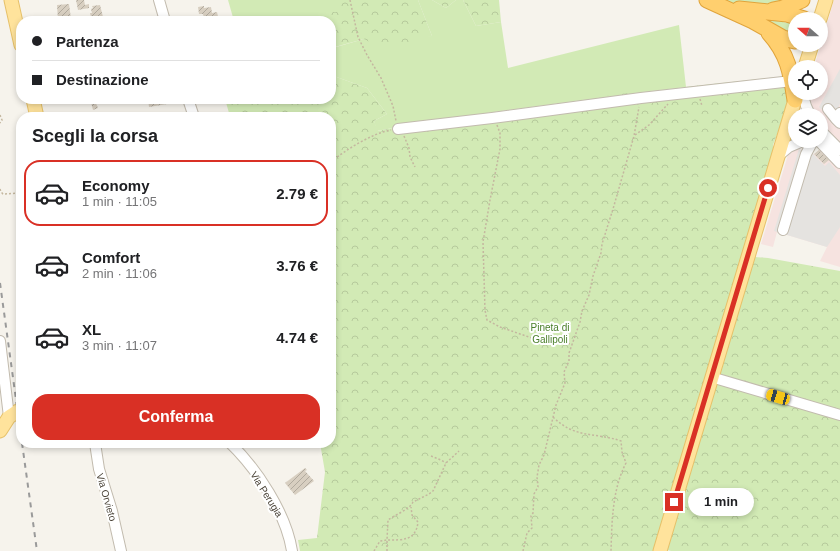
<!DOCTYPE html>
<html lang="it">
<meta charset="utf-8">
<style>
body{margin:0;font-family:Arial,sans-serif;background:#f6f6f6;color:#202124;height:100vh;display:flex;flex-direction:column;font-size:15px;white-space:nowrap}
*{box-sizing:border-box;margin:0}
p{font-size:13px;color:#757577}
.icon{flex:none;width:22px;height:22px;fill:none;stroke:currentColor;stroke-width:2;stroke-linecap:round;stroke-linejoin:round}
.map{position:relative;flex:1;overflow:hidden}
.details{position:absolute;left:16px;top:112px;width:320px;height:336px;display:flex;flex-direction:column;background:#fff;border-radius:16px;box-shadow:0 2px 6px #0003}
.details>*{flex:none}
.guide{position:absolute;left:16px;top:16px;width:320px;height:88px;border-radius:16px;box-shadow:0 2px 6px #0003;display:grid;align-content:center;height:88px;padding:0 16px;background:#fff}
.needle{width:26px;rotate:291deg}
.fabs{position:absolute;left:788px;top:12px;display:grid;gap:8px}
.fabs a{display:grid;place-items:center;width:40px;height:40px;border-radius:50%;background:#fff;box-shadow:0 2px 6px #0003;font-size:20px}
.end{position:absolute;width:18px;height:18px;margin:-9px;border:5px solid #d93025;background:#fff;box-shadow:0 0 0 2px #fff}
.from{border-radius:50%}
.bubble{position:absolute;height:28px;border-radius:14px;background:#fff;box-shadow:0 2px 6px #0003;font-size:13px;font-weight:800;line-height:28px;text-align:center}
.car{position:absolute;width:12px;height:24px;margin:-12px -6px;border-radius:5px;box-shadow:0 0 3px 1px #0007;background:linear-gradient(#f5c518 24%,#345 0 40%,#f5c518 0 76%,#345 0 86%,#f5c518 0)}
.guide b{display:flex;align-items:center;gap:14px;height:38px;font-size:15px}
.guide b+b{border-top:1px solid #e0e0e0}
.guide i{width:10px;height:10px;background:#202124}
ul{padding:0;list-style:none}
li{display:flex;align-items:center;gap:12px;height:66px;margin:0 8px 6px;padding:0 8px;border:2px solid transparent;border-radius:16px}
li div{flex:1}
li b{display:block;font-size:15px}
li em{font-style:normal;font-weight:800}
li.active{border-color:#d93025}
li>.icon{width:36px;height:36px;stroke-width:1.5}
h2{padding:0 16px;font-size:18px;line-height:48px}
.primary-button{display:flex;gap:8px;margin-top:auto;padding:8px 16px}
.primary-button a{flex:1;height:46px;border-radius:16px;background:#d93025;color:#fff;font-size:16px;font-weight:800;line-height:46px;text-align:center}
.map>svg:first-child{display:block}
</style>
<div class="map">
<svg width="840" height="551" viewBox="0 0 840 551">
<defs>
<pattern id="forest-crowns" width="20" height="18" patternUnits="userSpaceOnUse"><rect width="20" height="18" fill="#d2eab5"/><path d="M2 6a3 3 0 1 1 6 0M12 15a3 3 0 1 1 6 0" fill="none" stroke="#b6ca9c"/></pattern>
<pattern id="building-hatch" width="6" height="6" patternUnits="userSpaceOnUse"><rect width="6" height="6" fill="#d8cfc1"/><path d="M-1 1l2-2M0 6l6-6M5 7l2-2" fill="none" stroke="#b1aa9e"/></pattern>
</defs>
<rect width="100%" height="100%" fill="#f6f3ec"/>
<path fill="#f6e3e0" d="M834 0H840V267L820 261 827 247 777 232 773 247 761 244 788 155 799 147V149L814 154 824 146 832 136 821 123V115H815L808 93H821V67H814Z"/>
<path fill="#d2eab5" d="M228 0H336V12H329L330 21H234Z
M418 0H432L446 8 456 0H463L476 26 501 22 508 68 679 25 686 87C627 93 568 102 509 110 465 116 421 122 377 131L374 121 387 114 367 88 331 75V25L336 47 364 39 432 36Z
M719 0H793L779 5 739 7Z
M764 19 795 24V33L777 27Z"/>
<path fill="url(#forest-crowns)" d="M336 0H418L432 36 382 49 364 39 335 47 328 12H336Z
M432 0H456L446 8Z
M463 0H499L501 22 476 26Z
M331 75 367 88 387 114 374 121 378 131 408 125 620 94 787 76 788 98 786 111 773 145 774 149 748 235 755 257 768 258 840 271V551H671L655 547 654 551H300L298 540 317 538 325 472 320 443H331V117H234L229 113 225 99H331Z"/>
<path fill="#e5e3e0" d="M840 69V104L832 119 819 107Z
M799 149 813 154 825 166 829 162 840 175V227L827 247 774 231Z"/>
<path fill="url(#building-hatch)" d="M76 0H84L85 5 89 4V8L78 10Z
M69 4 71 19 58 20 57 5Z
M100 5 104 21H100V17L92 21 90 13H92L91 9 93 8 92 6Z
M204 6V8L211 7 212 13 217 12 219 21H213L212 17 204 18 203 14H199L198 7Z
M148 99H172L173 103 149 107Z
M95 101 98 108 93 110 91 102Z
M819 150 829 160 824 164 814 154Z
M305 468 307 470 305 471 314 481 295 495 285 483Z"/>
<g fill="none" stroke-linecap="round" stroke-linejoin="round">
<g stroke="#c2bbae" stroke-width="12">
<path id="minor" d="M159 0 165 21
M802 93 806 106 810 115
M188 99 194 117
M828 109 836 119
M840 113 836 119 840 123
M398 129 492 118 641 98 792 81
M821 131 840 150
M819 141 840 163
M777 157 789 147 803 141
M783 230 806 154 813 141
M0 341 9 417
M711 377 840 415
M95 443 99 469 112 511 121 551
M230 443C257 469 286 513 292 551"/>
</g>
<g stroke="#e6c16a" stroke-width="15">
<path id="major" d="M11 0 21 45
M820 19 826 0
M805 67 812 45
M33 99 37 117
M0 431 9 417 21 409
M660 551 797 93"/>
</g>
<g stroke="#e0a43c" stroke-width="17">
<path id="highway" d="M707 0 753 21 783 38 795 41
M739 9 787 14 804 19
M773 10 783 8 802 0
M769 33C788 54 791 73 795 100"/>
</g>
<path stroke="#c4b79f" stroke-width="1.5" stroke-dasharray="2 2" stroke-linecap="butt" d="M350 0 358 37 367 55 381 78 393 106 396 121
M700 99 702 106
M0 115 2 120 0 123
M497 125 500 133V149L490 200 483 242 485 310 487 320 500 327 552 345 557 342 571 344
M635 135 649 125 668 104
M404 136 409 148 410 157 415 167
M331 162C345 150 373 133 391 130
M0 189 1 192 3 194 21 193
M553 417C575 439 595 432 621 441L622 452 626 463C612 490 612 522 611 551
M431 456 441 460 446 463
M374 551 380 541 387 540 388 520C395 515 410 509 413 502L429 494 433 491 446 463 459 451
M387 551V540C402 540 416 541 418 522L412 515 411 507
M523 551 527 533 532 528 531 516 533 513 534 494 538 487 537 477 539 465 544 455 556 405 565 383 564 372 569 361V353L580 322 582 311 589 295 593 276 601 253 602 244 613 209 634 136 639 107"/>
<use href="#minor" stroke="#fff" stroke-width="10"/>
<use href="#major" stroke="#ffe39c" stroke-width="13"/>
<use href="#highway" stroke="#ffcf6e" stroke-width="15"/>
<path stroke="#9a9a9a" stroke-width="2" stroke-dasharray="5 5" stroke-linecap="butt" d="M0 283 21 436
M22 443 37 551"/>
</g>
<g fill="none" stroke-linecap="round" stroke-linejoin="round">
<path stroke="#d93025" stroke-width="5" d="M674 502 768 188"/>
</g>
<g text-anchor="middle" stroke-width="4" stroke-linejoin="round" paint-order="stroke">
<g font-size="10" fill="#4a7f2a" stroke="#fff">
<text x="550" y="331">Pineta di<tspan x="550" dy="12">Gallipoli</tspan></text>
</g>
<g font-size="10" fill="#4b4439" stroke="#fff">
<text transform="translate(267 494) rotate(58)" y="4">Via Perugia</text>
<text transform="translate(107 497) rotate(74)" y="4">Via Orvieto</text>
</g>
</g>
</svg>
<div class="fabs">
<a><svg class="needle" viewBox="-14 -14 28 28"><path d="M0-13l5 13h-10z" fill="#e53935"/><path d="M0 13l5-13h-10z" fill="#757577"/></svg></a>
<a><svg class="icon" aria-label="locate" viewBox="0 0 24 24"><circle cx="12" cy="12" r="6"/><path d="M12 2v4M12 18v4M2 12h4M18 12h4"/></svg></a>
<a><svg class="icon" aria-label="layers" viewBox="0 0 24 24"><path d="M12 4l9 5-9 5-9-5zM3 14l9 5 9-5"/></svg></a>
</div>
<i class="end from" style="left:768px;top:188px"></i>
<i class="end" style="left:674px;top:502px"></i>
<div class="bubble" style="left:688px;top:488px;width:66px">1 min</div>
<i class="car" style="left:778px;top:397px;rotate:286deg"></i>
<div class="guide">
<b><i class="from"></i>Partenza</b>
<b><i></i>Destinazione</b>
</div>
<section class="details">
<h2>Scegli la corsa</h2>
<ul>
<li class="active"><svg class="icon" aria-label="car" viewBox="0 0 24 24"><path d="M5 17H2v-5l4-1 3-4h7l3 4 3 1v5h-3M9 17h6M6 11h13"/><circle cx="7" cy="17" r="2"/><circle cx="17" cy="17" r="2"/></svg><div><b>Economy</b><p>1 min · 11:05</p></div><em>2.79 €</em></li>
<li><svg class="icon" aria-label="car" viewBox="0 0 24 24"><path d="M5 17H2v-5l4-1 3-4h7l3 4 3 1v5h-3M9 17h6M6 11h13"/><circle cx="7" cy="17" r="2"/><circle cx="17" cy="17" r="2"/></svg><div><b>Comfort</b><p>2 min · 11:06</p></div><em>3.76 €</em></li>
<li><svg class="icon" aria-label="car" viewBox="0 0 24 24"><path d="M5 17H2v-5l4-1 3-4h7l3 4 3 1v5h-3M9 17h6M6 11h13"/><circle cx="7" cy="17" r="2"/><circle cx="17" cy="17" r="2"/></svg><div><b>XL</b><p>3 min · 11:07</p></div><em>4.74 €</em></li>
</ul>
<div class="primary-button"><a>Conferma</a></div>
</section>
</div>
